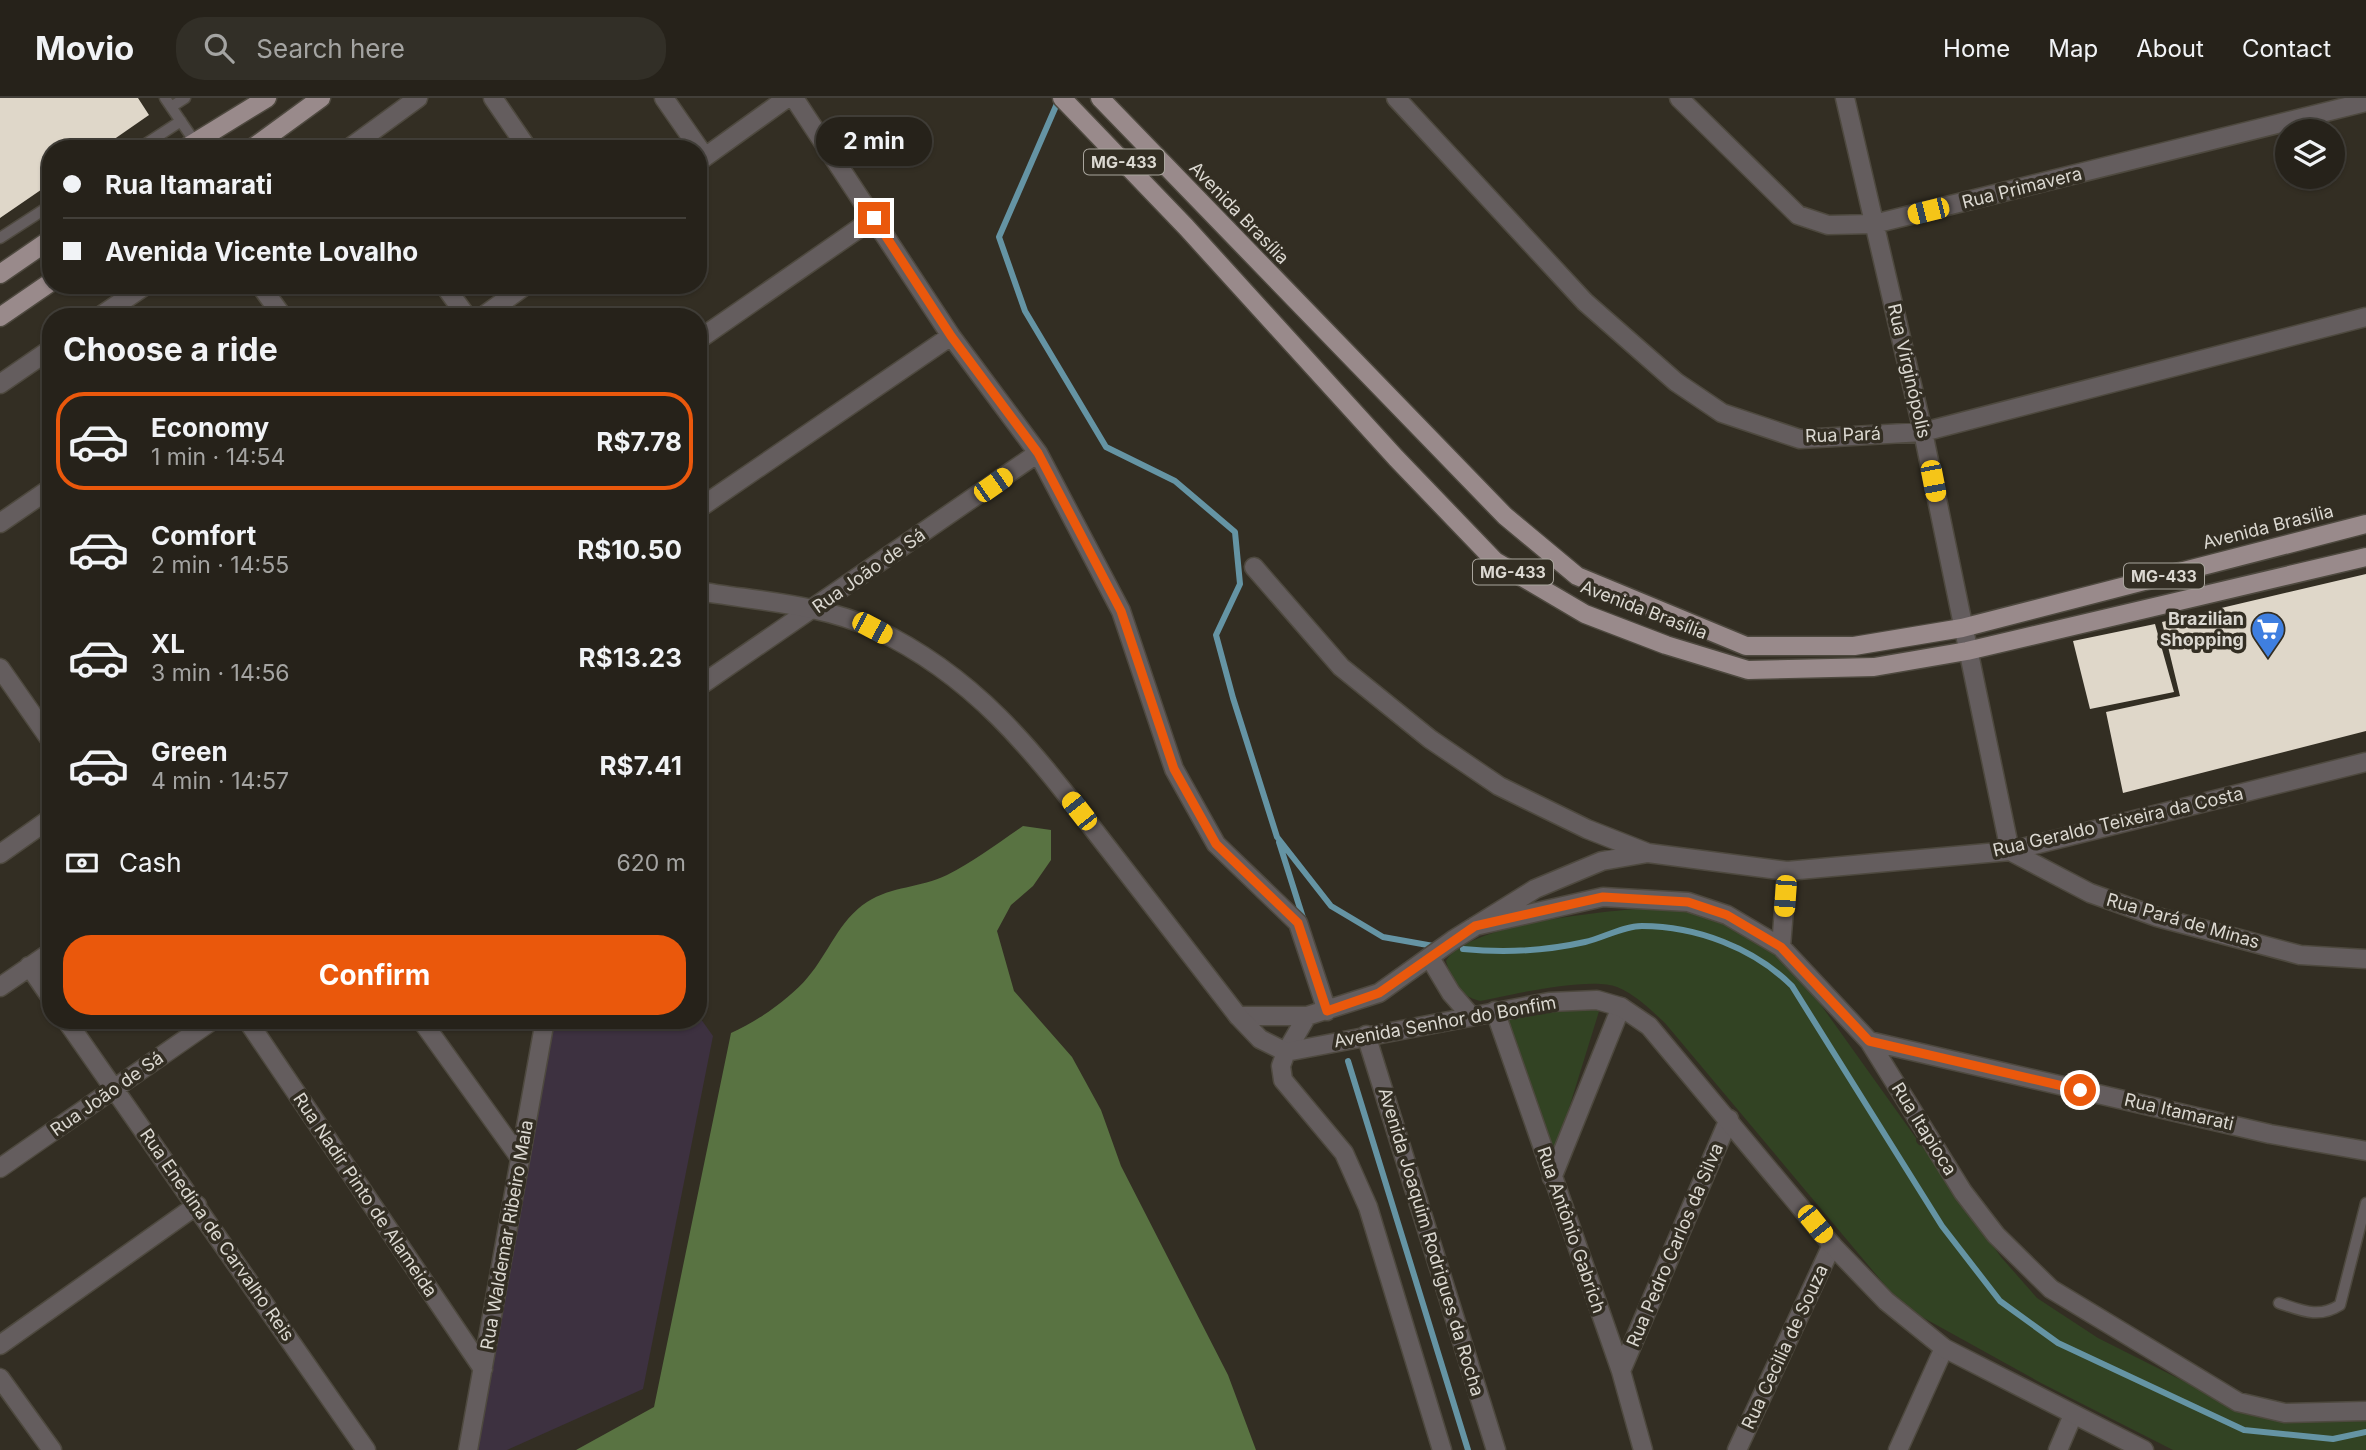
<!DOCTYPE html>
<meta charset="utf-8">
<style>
body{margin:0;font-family:Inter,sans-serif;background:#322f27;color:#f1f3f6;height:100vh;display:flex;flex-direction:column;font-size:26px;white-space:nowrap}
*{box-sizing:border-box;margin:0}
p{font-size:23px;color:#a4a4a2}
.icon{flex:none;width:38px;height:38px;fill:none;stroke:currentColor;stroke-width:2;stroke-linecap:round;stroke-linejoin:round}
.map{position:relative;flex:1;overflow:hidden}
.panel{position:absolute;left:42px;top:210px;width:665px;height:721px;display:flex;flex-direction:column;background:#26221a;border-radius:28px;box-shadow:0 2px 5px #0004,0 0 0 2px #423f39}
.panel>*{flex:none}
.banner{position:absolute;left:42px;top:42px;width:665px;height:154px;border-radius:28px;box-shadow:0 2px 5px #0004,0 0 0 2px #423f39;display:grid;align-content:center;height:154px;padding:0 21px;background:#26221a}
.tools{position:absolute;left:2275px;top:21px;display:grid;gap:14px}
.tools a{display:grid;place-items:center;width:70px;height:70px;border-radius:50%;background:#26221a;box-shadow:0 2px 5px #0004,0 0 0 2px #423f39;font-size:35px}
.end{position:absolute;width:32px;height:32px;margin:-16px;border:9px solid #ea580c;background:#fff;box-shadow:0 0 0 4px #fff}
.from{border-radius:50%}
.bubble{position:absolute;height:49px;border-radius:24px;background:#26221a;box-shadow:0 2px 5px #0004,0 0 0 2px #423f39;font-size:23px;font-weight:700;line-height:49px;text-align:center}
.car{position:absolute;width:21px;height:42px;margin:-21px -10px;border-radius:9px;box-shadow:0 0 5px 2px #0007;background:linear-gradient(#f5c518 24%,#345 0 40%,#f5c518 0 76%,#345 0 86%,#f5c518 0)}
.banner b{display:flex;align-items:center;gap:24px;height:66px;font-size:26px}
.banner b+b{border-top:2px solid #423f39}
.banner i{width:18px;height:18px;background:#f1f3f6}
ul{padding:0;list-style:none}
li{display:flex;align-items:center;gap:21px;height:98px;margin:0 14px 10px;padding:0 7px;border:4px solid transparent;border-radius:28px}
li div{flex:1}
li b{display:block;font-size:26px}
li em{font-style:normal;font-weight:700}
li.selected{border-color:#ea580c}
li>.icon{width:63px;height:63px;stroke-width:1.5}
h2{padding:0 21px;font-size:32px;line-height:84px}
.pay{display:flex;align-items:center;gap:18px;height:77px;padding:0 21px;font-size:26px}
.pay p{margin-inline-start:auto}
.primary-button{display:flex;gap:14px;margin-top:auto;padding:14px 21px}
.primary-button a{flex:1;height:80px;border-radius:28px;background:#ea580c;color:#fff;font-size:28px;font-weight:700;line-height:80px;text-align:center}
header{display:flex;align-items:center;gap:42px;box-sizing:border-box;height:98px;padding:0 35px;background:#26221a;border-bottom:2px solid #423f39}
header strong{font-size:33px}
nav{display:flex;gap:38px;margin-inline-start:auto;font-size:24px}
.search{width:490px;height:63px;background:#322f27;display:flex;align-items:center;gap:18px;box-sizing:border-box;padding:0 24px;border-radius:28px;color:#a4a4a2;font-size:26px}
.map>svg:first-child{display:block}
</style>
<header>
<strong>Movio</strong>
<div class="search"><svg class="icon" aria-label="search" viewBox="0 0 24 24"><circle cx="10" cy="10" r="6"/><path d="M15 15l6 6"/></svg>Search here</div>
<nav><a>Home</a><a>Map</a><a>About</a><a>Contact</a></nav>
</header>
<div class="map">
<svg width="2366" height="1352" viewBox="0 0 2366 1352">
<rect width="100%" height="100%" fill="#332e23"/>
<path fill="#3d3140" d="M698 917 713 938 643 1291 507 1352H475L551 922H698Z"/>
<path fill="#324323" d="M1661 809C1701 814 1741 826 1775 850 1785 857 1793 869 1801 879L2001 1159 2037 1200 2098 1240 2235 1309 2299 1324 2366 1323V1352H2173L2041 1285 1922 1219 1889 1192 1665 925C1650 911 1636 897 1617 889 1591 878 1509 897 1480 903 1458 897 1452 884 1446 863 1468 824 1617 812 1661 809Z
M1566 907H1601L1552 1065 1501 920Z"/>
<path fill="#597342" d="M1023 728 1051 732V762L1033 788 1011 807 997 833 1014 893 1072 959 1101 1012 1121 1068 1228 1277 1256 1352H576L654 1309 731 935C756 924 790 901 808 879 828 856 839 822 867 804 892 788 920 790 947 777 973 764 998 745 1023 728Z"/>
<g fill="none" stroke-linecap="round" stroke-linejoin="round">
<path stroke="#6594a4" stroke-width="6" d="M1059 1 999 139 1025 213 1106 349 1175 383 1235 434 1240 486 1216 537 1233 600 1277 739 1331 808 1383 839 1439 849
M1279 744 1304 823
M1463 851C1504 855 1545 853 1585 844 1603 840 1623 828 1642 828 1696 828 1754 850 1792 888L1942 1128 2000 1203 2058 1245 2244 1332 2333 1341 2366 1334
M1348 963 1468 1352"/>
</g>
<path fill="#dfd7c9" d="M0 0H138L149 17 100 51H51V85L0 120Z
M2366 476V633L2123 695 2106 614 2180 598 2162 524Z
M2155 526 2174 594 2090 611 2073 543Z"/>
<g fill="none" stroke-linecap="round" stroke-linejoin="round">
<g stroke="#4e493f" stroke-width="13">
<path id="service" d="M165 0 195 44
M171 9 185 0
M138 51 181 23
M0 140 51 107
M2279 1205C2301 1212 2318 1221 2340 1207L2366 1105"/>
</g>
<g stroke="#4e493f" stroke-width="21">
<path id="minor" d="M493 0 528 51
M664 0 705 59
M794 0 951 238 1038 355 1121 513 1174 671 1216 746 1298 825 1327 913
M1396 0 1585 204 1676 284 1722 315 1800 341 1923 334 2366 219
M1679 0 1798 117 1828 127 1874 126 2366 4
M1845 0 1923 334 2010 753
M348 51 418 0
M698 64 787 0
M444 187 467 219
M99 219 146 187
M482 219 526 187
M698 242 874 120
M0 286 51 251
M698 411 951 238
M0 425 51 390
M1254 469 1341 569 1430 641 1499 688 1587 731 1648 755 1787 773 2010 753 2366 664
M0 570 51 643
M698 589 1038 355
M2010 753 2090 795 2157 819 2300 857 2366 861
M0 756 51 720
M1475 828 1603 799 1688 804 1727 817 1781 849 1869 943 1963 1094 1996 1137 2051 1191 2238 1304 2285 1315 2366 1313
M1781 849 1787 773
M29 868 51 900
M0 889 51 854
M1495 913 1621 1273 1643 1352
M1238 918H1307L1379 895 1453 842 1535 791 1602 763 1648 755
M66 922 366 1352
M247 922 483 1271
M421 922 520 1060
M1869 943 2270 1036 2366 1053
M1286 954 1307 918
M0 1070 213 922
M1552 1080 1621 909
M0 1247 197 1107
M1621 1273 1729 1021
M0 1280 52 1352
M468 1352 545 922
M1737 1352 1832 1147
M1898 1352 1944 1250
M2058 1352 2073 1317"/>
</g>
<g stroke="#4e493f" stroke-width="21">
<path id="tertiary" d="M195 44 221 51
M260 187 283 219
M698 493C756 503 821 506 875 531 981 581 1038 660 1108 750 1151 806 1195 862 1238 918L1260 941 1286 954
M1430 860 1451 895 1471 918
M1366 937 1496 1352
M1286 954 1549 904 1597 902 1621 909 1649 928 1832 1147 1886 1203 1944 1250 2144 1352
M1286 954 1281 968 1283 982 1344 1055 1368 1109 1442 1352"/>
</g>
<g stroke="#4e493f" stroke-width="21">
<path id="primary" d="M1062 0 1186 129 1396 360 1495 463 1585 516 1666 547 1748 572 1874 569 1967 553 2366 459
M1100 0 1505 418 1577 478 1746 548H1854L1962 530 2366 426
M184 51 267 0
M251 51 321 0
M0 176 51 141
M0 219 51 184"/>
</g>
<use href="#service" stroke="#645d5e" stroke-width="10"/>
<use href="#minor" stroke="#645d5e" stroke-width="18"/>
<use href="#tertiary" stroke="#645d5e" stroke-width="18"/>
<use href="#primary" stroke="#998a8b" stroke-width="18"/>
</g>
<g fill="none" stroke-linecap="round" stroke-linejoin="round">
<path stroke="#ea580c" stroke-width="9" d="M874 120 951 238 1038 355 1121 513 1174 671 1216 746 1298 825 1327 913 1379 895 1475 828 1603 799 1688 804 1727 817 1781 849 1869 943 2080 992"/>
</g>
<defs>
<g id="supermarket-pin" transform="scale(1.75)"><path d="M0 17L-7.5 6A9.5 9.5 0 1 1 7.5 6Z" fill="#3f7fe0" stroke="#332e23"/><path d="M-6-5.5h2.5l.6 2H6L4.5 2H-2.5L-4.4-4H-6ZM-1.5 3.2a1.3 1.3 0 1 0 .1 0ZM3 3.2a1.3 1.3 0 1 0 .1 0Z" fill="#fff"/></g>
</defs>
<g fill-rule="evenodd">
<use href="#supermarket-pin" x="2268" y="531"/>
</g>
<g text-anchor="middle" stroke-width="7" stroke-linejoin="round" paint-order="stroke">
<g fill="#332e23" stroke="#a9a59d" stroke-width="2">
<rect x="1084" y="51.5" width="80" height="25" rx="5"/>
<rect x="1473" y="461.5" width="80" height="25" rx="5"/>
<rect x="2124" y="465.5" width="80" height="25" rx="5"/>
</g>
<g font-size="16" font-weight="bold" fill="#dbd8d1">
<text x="1124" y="70">MG-433</text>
<text x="1513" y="480">MG-433</text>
<text x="2164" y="484">MG-433</text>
</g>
<g font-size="18" fill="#dbd8d1" stroke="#332e23">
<text transform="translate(2022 90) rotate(-14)" y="6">Rua Primavera</text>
<text transform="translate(1239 115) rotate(46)" y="6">Avenida Brasília</text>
<text transform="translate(1909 273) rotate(77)" y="6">Rua Virginópolis</text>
<text transform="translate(1843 337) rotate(-2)" y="6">Rua Pará</text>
<text transform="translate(2268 429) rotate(-14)" y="6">Avenida Brasília</text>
<text transform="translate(869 473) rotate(-35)" y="6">Rua João de Sá</text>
<text transform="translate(1644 512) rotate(21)" y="6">Avenida Brasília</text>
<text transform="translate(2118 724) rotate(-13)" y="6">Rua Geraldo Teixeira da Costa</text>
<text transform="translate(2183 823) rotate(16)" y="6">Rua Pará de Minas</text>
<text transform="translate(1445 924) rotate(-10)" y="6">Avenida Senhor do Bonfim</text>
<text transform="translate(107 996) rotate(-35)" y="6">Rua João de Sá</text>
<text transform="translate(2179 1014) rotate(13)" y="6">Rua Itamarati</text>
<text transform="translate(1924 1031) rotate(58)" y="6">Rua Itapioca</text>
<text transform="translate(365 1097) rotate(56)" y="6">Rua Nadir Pinto de Alameida</text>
<text transform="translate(1571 1132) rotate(71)" y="6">Rua Antônio Gabrich</text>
<text transform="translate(217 1137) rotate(55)" y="6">Rua Enedina de Carvalho Reis</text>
<text transform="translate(507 1137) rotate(-80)" y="6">Rua Waldemar Ribeiro Maia</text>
<text transform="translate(1431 1144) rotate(73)" y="6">Avenida Joaquim Rodrigues da Rocha</text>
<text transform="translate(1675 1147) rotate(-67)" y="6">Rua Pedro Carlos da Silva</text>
<text transform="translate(1785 1249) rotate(-65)" y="6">Rua Cecilia de Souza</text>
</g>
<g font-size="18" font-weight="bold" fill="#dbd8d1" stroke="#332e23" text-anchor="end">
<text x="2244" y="527">Brazilian<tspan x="2244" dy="21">Shopping</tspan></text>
</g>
</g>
</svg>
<div class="tools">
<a><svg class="icon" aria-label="layers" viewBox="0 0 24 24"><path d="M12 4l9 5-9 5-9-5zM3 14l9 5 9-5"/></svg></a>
</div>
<i class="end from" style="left:2080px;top:992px"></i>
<i class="end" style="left:874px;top:120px"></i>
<div class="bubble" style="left:816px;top:19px;width:116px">2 min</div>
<i class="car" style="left:1928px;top:113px;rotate:256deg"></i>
<i class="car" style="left:1933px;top:383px;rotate:169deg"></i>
<i class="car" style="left:993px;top:387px;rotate:55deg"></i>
<i class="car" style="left:872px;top:530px;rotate:118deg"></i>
<i class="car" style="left:1079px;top:713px;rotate:322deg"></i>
<i class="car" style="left:1785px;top:798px;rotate:184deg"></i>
<i class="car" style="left:1815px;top:1126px;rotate:141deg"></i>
<div class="banner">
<b><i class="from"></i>Rua Itamarati</b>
<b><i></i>Avenida Vicente Lovalho</b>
</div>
<section class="panel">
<h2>Choose a ride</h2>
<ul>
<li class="selected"><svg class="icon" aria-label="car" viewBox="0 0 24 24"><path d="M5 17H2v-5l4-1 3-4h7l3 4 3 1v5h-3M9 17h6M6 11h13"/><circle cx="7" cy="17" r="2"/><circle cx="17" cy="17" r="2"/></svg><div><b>Economy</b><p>1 min · 14:54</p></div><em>R$7.78</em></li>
<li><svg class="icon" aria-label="car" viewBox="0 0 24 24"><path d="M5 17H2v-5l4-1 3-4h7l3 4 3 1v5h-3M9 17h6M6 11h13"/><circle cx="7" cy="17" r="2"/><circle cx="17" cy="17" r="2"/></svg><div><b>Comfort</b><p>2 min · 14:55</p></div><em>R$10.50</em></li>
<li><svg class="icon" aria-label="car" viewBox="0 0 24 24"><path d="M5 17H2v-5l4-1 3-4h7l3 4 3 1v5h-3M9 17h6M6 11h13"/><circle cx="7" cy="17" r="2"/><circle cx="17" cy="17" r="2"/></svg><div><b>XL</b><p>3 min · 14:56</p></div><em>R$13.23</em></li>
<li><svg class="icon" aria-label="car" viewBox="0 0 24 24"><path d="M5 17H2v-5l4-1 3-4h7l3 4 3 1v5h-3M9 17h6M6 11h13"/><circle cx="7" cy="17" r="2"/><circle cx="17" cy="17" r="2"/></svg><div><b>Green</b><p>4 min · 14:57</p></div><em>R$7.41</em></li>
</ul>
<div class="pay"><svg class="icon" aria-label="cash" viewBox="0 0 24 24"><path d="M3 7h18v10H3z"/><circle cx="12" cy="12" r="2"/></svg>Cash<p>620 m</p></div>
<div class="primary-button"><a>Confirm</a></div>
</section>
</div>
